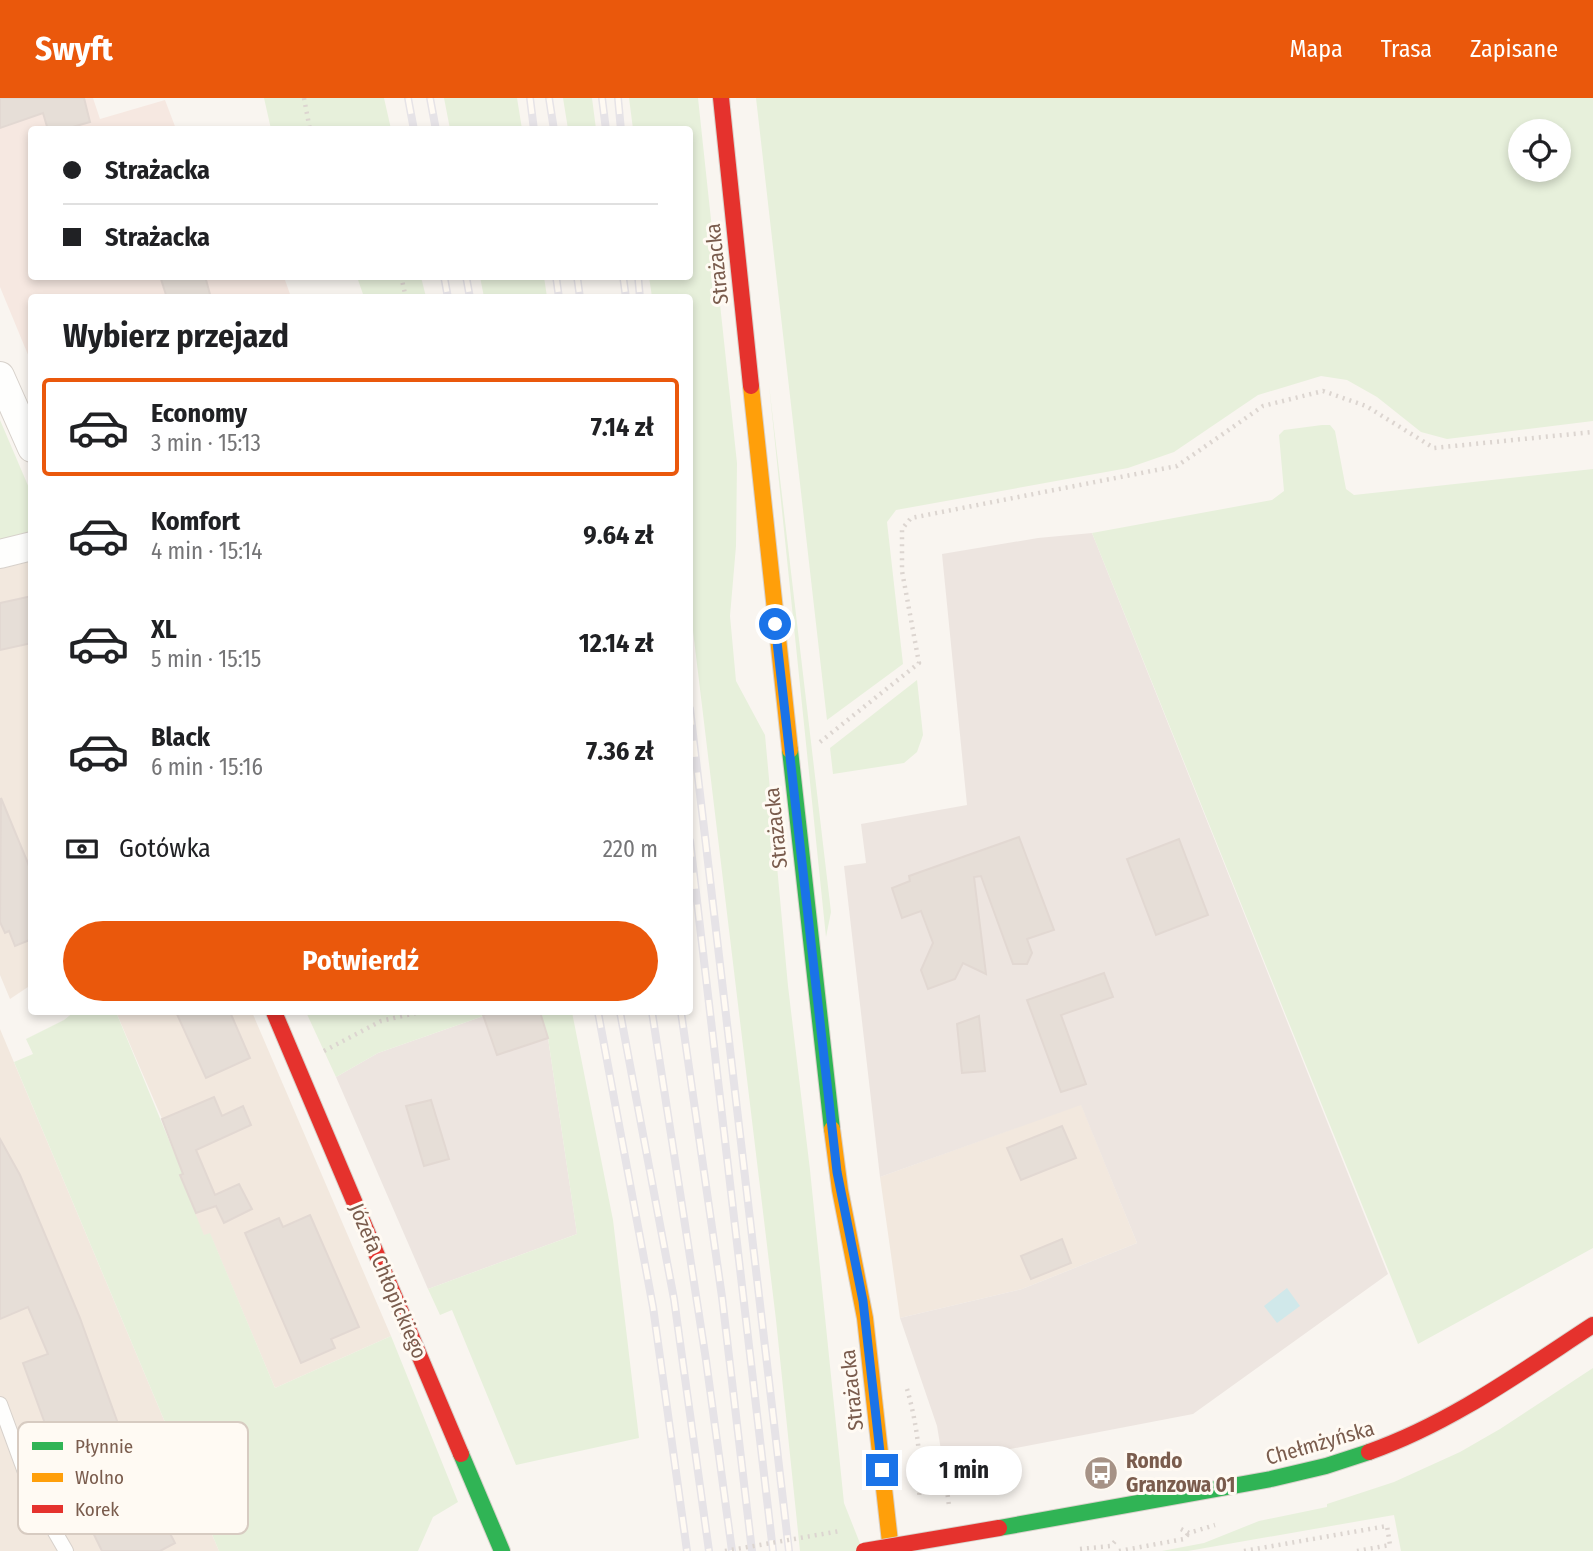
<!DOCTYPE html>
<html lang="pl">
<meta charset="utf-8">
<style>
body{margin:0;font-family:"Fira Sans Condensed",sans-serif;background:#f2f2f2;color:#202124;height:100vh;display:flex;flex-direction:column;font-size:26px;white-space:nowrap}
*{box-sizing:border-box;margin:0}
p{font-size:23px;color:#757577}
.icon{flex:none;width:38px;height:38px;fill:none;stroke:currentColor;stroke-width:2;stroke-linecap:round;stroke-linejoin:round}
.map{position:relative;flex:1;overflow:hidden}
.panel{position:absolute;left:28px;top:196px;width:665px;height:721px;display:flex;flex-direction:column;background:#fff;border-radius:7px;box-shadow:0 4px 10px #0003}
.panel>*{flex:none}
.hud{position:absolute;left:28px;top:28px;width:665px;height:154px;border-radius:7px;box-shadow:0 4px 10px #0003;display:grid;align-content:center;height:154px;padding:0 35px;background:#fff}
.controls{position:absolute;left:1508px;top:21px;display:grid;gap:14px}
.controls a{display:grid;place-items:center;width:63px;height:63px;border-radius:50%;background:#fff;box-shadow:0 4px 10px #0003;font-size:35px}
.end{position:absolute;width:32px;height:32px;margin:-16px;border:9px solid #1a73e8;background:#fff;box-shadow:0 0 0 4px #fff}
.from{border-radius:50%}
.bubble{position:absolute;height:49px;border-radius:24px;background:#fff;box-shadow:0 4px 10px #0003;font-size:23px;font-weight:700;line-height:49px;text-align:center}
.hud b{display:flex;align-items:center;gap:24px;height:66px;font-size:26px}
.hud b+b{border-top:2px solid #e0e0e0}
.hud i{width:18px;height:18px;background:#202124}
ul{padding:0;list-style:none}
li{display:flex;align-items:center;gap:21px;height:98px;margin:0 14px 10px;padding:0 21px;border:4px solid transparent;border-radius:7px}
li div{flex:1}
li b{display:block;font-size:26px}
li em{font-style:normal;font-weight:700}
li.active{border-color:#ea580c}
li>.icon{width:63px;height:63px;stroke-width:1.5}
h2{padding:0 35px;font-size:32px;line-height:84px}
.pay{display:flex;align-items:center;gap:18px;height:77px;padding:0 35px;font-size:26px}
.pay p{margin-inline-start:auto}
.primary-button{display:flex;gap:14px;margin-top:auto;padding:14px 35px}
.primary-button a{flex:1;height:80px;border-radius:42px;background:#ea580c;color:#fff;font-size:28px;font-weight:700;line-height:80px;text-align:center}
header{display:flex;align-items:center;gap:42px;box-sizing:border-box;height:98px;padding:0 35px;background:#ea580c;color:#fff}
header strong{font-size:33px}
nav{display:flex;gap:38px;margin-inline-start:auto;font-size:24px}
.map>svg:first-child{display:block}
</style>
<header>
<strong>Swyft</strong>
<nav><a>Mapa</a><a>Trasa</a><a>Zapisane</a></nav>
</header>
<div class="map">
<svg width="1593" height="1453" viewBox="0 0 1593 1453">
<rect width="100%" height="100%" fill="#f9f5f0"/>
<path fill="#f2e8de" d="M31 461V887L10 901 0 877V469Z
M116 914H252L391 1238 275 1290 210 1136 204 1138 189 1103 166 1030Z
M0 931 8 950 219 1453H0Z
M1081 1006 1137 1145 1022 1191 900 1220 880 1079Z"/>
<path fill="#f6e8e1" d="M0 0H93L100 21 165 2 176 31 32 32V178L284 179 291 199 32 200 31 264 0 189Z"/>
<path fill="#ede5e0" d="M1092 435 1388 1176 1193 1316 943 1364 937 1328 900 1220 1022 1191 1137 1145 1081 1007 880 1079 844 768 866 765 861 726 967 707 942 456 1038 440Z
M495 914H540L548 940 577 1136 428 1191 336 979 378 955Z"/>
<path fill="#e7f0db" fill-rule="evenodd" d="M264 0H384L391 31H271Z
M444 0H517L522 31H450Z
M563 0H592L596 31H568Z
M629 0H698L737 365 736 448 730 518 736 583 765 637 788 888 810 1072 844 1405 863 1453H800L776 1222 690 508V200L652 199 649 179 690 178V32L633 31Z
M756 0H1593V323L1447 341 1421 334 1377 299 1347 282 1321 278 1258 297 1174 354 1128 370 896 412 887 424 903 566 827 622ZM1521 33H1559V72H1521Z
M357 179H421L426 199H364Z
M480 179H544L547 199H484Z
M769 287 831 814 826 839Z
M0 322 32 397 31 435 0 442Z
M1322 327H1330L1335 333 1346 391 1354 397 1593 371V1150L1418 1246 1092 435 1272 402 1284 393 1279 337 1284 332Z
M917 582 923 637 917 654 904 665 833 676 830 650Z
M74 914H116L183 1076 180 1078 204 1137 210 1135 275 1290 391 1238 458 1404 433 1419 418 1453H219L14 964 33 956 26 941 64 922Z
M306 914H495L378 955 336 979Z
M540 914H572L613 1122 639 1340 516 1367 452 1212 440 1217 428 1191 577 1136 548 940Z
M1593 1270V1453H1401L1394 1417 1188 1453H1162L1204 1445 1259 1423 1327 1409V1406L1394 1384 1460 1354 1500 1331Z"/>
<path fill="#d0e8ea" d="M1287 1190 1300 1208 1277 1225 1264 1208Z"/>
<path fill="#e6ded7" stroke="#e2d8d2" stroke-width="2" d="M0 0H84L90 24 62 32H48L43 15 0 30Z
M160 178H205L211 200H167Z
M32 498V545L0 552V505Z
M1 700 32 775V841L15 848 9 833 5 835 0 824Z
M1019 739 1054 832 1027 841 1032 855 1027 866H1013L981 778 974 779 986 876 963 865 955 881 928 891 921 872 933 845 921 813 902 820 892 790 910 783 909 778Z
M1179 741 1208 817 1156 837 1127 761Z
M1104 875 1113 899 1061 917 1086 986 1061 994 1027 902Z
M176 914H230L250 960 206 980Z
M495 914H540L548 940 497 957 483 917Z
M979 918 985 973 962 975 957 926Z
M214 999 222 1018 243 1008 251 1027 196 1052 215 1097 239 1086 252 1111 224 1125 216 1108 196 1115 180 1077 183 1076 162 1021Z
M431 1002 449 1061 424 1068 406 1008Z
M1062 1028 1076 1060 1021 1082 1007 1050Z
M0 1041 20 1077 80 1220 129 1356 175 1445 160 1453H102L73 1394 96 1383 75 1333 51 1342 23 1265 48 1256 28 1209 0 1221Z
M310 1117 359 1229 331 1241 335 1250 301 1265 245 1135 279 1120 283 1129Z
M1062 1141 1071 1165 1031 1181 1021 1158Z"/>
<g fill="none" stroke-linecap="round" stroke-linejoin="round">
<g stroke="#d7d1cb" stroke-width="16">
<path id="lane" d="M0 1306 33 1396 66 1453"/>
</g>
<g stroke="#d7d1cb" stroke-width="30">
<path id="street" d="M0 278 32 350
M0 456 32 448"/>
</g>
<g stroke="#d9d2cb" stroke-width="18">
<path id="fast" d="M790 652 832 1031
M461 1356 502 1453
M999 1430 1271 1381 1326 1368 1369 1354"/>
</g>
<g stroke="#d9d2cb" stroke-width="18">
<path id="slow" d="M751 288 790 652
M832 1031 840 1092 865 1220 891 1453"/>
</g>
<g stroke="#d9d2cb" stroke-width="18">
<path id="jam" d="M721 0 751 288
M274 914 461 1356
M1369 1354C1451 1325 1521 1274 1593 1227"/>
</g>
<path stroke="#dcd5d0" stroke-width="4.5" stroke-dasharray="2 5" stroke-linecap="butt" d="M304 0 310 32
M401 178 406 200
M820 644 919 565 902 473V431L911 420 1177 368 1263 308 1323 293 1366 308 1434 350 1593 334
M324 953 381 923 420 914
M907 1291C917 1325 922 1364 919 1400
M921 1378 983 1367 985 1377 946 1384 949 1408
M1181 1431 1189 1435 1215 1427
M1080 1451 1111 1448 1117 1441
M1119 1453 1184 1441 1189 1435
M1244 1453 1387 1428 1390 1447 1357 1453"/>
<use href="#lane" stroke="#fefefd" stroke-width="14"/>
<use href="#street" stroke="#fefefd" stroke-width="28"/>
<use href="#fast" stroke="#30b455" stroke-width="16"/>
<use href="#slow" stroke="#ff9f0a" stroke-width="16"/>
<use href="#jam" stroke="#e5322d" stroke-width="16"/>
<g stroke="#e6e3e7" stroke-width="8">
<path id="rail" d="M408 0 414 32
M430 0 436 32
M530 0 534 32
M549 0 554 32
M602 0 606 32
M618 0 621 32
M444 178 448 200
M466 178 470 200
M556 178 559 200
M577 178 580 200
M623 178 626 200
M638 178 640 200
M690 611 789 1453
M690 743 773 1453
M598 914 653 1209 687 1453
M620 914 674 1201 709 1453
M652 914 706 1262 732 1453
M681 914 722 1199 752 1453"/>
</g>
<use href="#rail" stroke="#fffaf3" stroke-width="5" stroke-dasharray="16" stroke-linecap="butt"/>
<g stroke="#d9d2cb" stroke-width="18" stroke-linecap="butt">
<path id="jam-bridge" d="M864 1453 999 1430"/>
</g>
<path stroke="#dcd5d0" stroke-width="4.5" stroke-dasharray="2 5" stroke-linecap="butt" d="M725 1453 840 1433"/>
<use href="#jam-bridge" stroke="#e5322d" stroke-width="16"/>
</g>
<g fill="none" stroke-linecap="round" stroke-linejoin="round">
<path stroke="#1a73e8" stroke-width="9" d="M775 526 837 1074 863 1203 882 1372"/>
</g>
<defs>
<g id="bus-disc" transform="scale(1.75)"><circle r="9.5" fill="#a69286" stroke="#fffaf3"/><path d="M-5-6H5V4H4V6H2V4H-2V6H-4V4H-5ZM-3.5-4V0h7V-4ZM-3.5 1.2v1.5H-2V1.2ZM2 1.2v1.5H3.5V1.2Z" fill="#fff"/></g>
</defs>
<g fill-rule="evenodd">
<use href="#bus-disc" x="1101" y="1375"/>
</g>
<g text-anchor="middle" stroke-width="6" stroke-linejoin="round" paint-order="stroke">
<g font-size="21" fill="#7a5c4d" stroke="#fffaf3">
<text transform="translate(717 166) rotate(-96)" y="7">Strażacka</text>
<text transform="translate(776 730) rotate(-96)" y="7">Strażacka</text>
<text transform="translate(388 1183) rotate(67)" y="7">Józefa Chłopickiego</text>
<text transform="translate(852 1292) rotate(-96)" y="7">Strażacka</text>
<text transform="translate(1320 1345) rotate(-16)" y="7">Chełmżyńska</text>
</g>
<g font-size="21" font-weight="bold" fill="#7a5c4d" stroke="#fffaf3" text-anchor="start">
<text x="1126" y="1370">Rondo<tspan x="1126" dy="24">Granzowa 01</tspan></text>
</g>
</g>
<rect x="18" y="1324" width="230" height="112" rx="10" fill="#fffaf3" stroke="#d7cbc1" stroke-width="2"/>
<rect x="32" y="1344" width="31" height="8" fill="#30b455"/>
<rect x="32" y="1375" width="31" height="9" fill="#ff9f0a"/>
<rect x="32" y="1407" width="31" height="8" fill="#e5322d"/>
<g font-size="19" fill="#7a5c4d">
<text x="75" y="1355">Płynnie</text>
<text x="75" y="1386">Wolno</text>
<text x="75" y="1418">Korek</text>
</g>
</svg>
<div class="controls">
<a><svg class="icon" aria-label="locate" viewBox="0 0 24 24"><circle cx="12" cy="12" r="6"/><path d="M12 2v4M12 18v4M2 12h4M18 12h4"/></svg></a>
</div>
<i class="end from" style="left:775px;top:526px"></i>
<i class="end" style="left:882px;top:1372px"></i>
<div class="bubble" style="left:906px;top:1348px;width:116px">1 min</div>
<div class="hud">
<b><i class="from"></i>Strażacka</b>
<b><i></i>Strażacka</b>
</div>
<section class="panel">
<h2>Wybierz przejazd</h2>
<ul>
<li class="active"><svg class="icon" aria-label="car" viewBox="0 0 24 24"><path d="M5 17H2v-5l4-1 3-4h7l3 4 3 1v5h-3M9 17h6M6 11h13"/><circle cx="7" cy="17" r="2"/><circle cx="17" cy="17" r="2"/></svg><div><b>Economy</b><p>3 min · 15:13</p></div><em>7.14 zł</em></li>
<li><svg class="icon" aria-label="car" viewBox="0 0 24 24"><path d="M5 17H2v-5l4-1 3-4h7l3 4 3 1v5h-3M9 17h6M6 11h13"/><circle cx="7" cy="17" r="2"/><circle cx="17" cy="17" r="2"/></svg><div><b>Komfort</b><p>4 min · 15:14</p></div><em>9.64 zł</em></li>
<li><svg class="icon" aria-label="car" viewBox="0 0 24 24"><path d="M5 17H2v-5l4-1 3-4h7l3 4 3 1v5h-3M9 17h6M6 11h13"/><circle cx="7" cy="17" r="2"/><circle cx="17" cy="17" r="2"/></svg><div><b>XL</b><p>5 min · 15:15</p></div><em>12.14 zł</em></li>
<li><svg class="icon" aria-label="car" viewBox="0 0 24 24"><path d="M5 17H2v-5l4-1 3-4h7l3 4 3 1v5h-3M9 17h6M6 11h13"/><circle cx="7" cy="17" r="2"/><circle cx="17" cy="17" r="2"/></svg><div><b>Black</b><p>6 min · 15:16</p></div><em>7.36 zł</em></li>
</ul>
<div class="pay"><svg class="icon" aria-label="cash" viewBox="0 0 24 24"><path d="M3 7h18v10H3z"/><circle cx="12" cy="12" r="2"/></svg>Gotówka<p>220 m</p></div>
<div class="primary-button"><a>Potwierdź</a></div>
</section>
</div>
